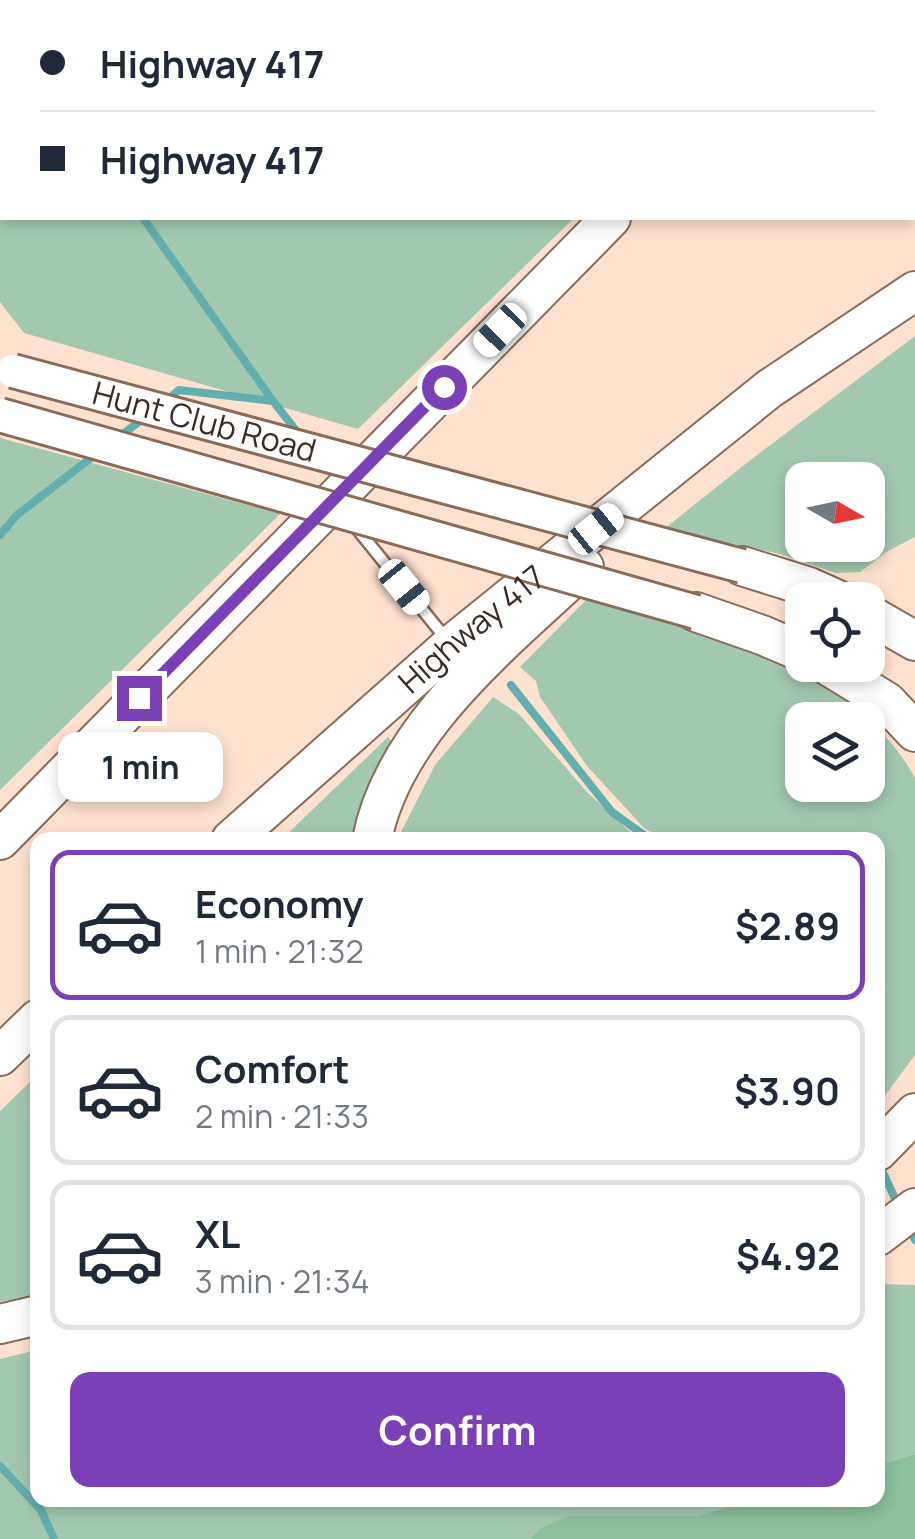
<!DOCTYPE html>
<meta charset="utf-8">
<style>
body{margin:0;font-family:Manrope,sans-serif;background:#f6f6f7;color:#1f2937;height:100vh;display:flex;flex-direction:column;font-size:38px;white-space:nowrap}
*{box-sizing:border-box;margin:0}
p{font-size:32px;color:#747a83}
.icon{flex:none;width:55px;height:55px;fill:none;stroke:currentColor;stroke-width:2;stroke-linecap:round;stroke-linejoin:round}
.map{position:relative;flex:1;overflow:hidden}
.drawer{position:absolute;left:30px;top:832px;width:855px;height:675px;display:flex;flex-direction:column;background:#fff;border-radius:20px;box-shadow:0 5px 15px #0003}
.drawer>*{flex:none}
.hud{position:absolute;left:0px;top:0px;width:915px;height:220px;box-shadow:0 5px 15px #0003;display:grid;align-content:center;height:220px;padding:0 40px;background:#fff}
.needle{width:65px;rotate:99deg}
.fabs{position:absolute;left:785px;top:462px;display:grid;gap:20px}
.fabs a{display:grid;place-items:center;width:100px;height:100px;border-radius:20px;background:#fff;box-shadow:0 5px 15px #0003;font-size:50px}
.end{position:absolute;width:45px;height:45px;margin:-22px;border:12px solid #7c40b6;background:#fff;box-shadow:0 0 0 5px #fff}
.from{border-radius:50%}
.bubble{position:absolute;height:70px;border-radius:20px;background:#fff;box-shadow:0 5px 15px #0003;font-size:32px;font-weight:700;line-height:70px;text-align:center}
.car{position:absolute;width:30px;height:60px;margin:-30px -15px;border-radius:12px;box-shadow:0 0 8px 2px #0007;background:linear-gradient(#fff 24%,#345 0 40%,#fff 0 76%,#345 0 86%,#fff 0)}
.hud b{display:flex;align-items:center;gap:35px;height:95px;font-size:38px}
.hud b+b{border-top:2px solid #e0e1e3}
.hud i{width:25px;height:25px;background:#1f2937}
ul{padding:18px 0 0;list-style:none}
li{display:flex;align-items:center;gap:30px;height:150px;margin:0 20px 15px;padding:0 20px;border:5px solid #e0e1e3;border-radius:20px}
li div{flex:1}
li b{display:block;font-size:38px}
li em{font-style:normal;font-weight:700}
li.current{border-color:#7c40b6}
li>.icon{width:90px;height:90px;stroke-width:1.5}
.cta{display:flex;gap:20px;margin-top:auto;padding:20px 40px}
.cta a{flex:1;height:115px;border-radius:20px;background:#7c40b6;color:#fff;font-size:40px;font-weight:700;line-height:115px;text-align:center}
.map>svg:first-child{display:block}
</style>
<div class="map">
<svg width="915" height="1539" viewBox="0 0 915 1539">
<rect width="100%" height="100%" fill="#fee1cf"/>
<path fill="#a3c8b0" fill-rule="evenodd" d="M0 0H796L793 2H2V218H574L358 429 24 333 0 302Z
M915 336V537L888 551 860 572 836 573 780 554 664 529 753 458ZM802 480H868V545H802Z
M0 438 280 514 0 790Z
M588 598C663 619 763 637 827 683 837 690 846 700 856 708 880 729 900 750 915 778V1055L878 1105V840H670L645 829 587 766 540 697 536 681 520 667ZM802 720H868V785H802Z
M493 697 519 714 587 792 639 840H397L435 765Z
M388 737 392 742 381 766 358 840H281Z
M37 1075V1296L0 1302V1111Z
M878 1284 915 1285V1454L878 1465Z
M37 1350 38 1500H753L696 1516H569L540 1528 530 1539H0V1359Z"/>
<path fill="#8ac09e" d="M915 1454V1539H530L540 1528 568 1516H696L753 1500H878V1465Z"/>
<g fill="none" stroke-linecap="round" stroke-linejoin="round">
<path stroke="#63afaf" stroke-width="8" d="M0 71 2 74
M143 218 273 401 301 437
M167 400 179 390 273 401
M119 437 144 418
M0 535 17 515 96 454
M511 685 612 812 651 840
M878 1162 899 1207
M908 1225 915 1240
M0 1466 41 1510 54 1539"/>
<g stroke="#8a6b57" stroke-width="15">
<path id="service" d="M354 525 447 640"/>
</g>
<g stroke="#8a6b57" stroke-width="42">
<g id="motorway">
<path d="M829 2 832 0"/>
<path d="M742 566 809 587 838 600"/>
<path d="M696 612 762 635 802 652"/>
<path d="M868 614 915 641"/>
<path d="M827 665 887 702 915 732"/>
<path d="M0 840 611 218"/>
<path id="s1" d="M231 840 451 645 769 389 915 291"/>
<path d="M372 840C393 729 505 641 584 567"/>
<path d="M0 1056 38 1019"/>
<path d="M878 1151 915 1113"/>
<path d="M878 1236 915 1208"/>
<path d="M0 1324 38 1315"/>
</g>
</g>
<use href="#service" stroke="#fff" stroke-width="10"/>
<use href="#motorway" stroke="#fff" stroke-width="38"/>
<g stroke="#8a6b57" stroke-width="38" stroke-linecap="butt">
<g id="primary-bridge">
<path id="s2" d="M13 371 742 566"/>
<path d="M0 415 696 612"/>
</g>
</g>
<use href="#primary-bridge" stroke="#fff" stroke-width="32"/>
</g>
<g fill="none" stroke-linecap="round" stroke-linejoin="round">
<path stroke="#7c40b6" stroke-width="12" d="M139 698 444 387"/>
</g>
<g text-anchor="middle" stroke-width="9" stroke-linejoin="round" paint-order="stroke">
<g font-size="32" fill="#3b2d25" stroke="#fee1cf">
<text dy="11" stroke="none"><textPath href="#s2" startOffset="198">Hunt Club Road</textPath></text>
<text dy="11" stroke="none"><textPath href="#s1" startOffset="320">Highway 417</textPath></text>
</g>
</g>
</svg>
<div class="fabs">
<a><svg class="needle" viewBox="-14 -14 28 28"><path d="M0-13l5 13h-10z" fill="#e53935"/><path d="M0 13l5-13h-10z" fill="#747a83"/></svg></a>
<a><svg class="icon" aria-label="locate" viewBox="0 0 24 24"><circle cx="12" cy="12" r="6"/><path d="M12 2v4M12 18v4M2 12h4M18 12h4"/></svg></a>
<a><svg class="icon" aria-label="layers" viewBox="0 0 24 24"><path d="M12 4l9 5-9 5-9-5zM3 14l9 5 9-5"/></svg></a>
</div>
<i class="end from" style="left:444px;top:387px"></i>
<i class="end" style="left:139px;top:698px"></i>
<div class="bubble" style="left:58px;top:732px;width:165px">1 min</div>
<i class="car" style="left:500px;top:330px;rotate:224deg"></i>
<i class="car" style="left:596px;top:529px;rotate:51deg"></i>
<i class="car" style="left:404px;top:587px;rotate:141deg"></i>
<div class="hud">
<b><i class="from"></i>Highway 417</b>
<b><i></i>Highway 417</b>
</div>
<section class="drawer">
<ul>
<li class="current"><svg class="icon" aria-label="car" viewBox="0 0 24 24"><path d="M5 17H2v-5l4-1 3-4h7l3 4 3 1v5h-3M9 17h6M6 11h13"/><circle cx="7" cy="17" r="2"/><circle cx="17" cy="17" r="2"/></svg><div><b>Economy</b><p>1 min · 21:32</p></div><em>$2.89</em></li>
<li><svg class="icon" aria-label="car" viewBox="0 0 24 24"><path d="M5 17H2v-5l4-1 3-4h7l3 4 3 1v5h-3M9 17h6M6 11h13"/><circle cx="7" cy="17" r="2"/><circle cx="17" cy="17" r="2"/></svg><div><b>Comfort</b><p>2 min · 21:33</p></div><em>$3.90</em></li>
<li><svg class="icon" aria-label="car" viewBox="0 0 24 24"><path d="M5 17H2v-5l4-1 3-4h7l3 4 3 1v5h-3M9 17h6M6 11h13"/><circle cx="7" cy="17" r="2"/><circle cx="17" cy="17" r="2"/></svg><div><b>XL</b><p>3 min · 21:34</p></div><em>$4.92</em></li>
</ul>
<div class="cta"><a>Confirm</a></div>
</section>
</div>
